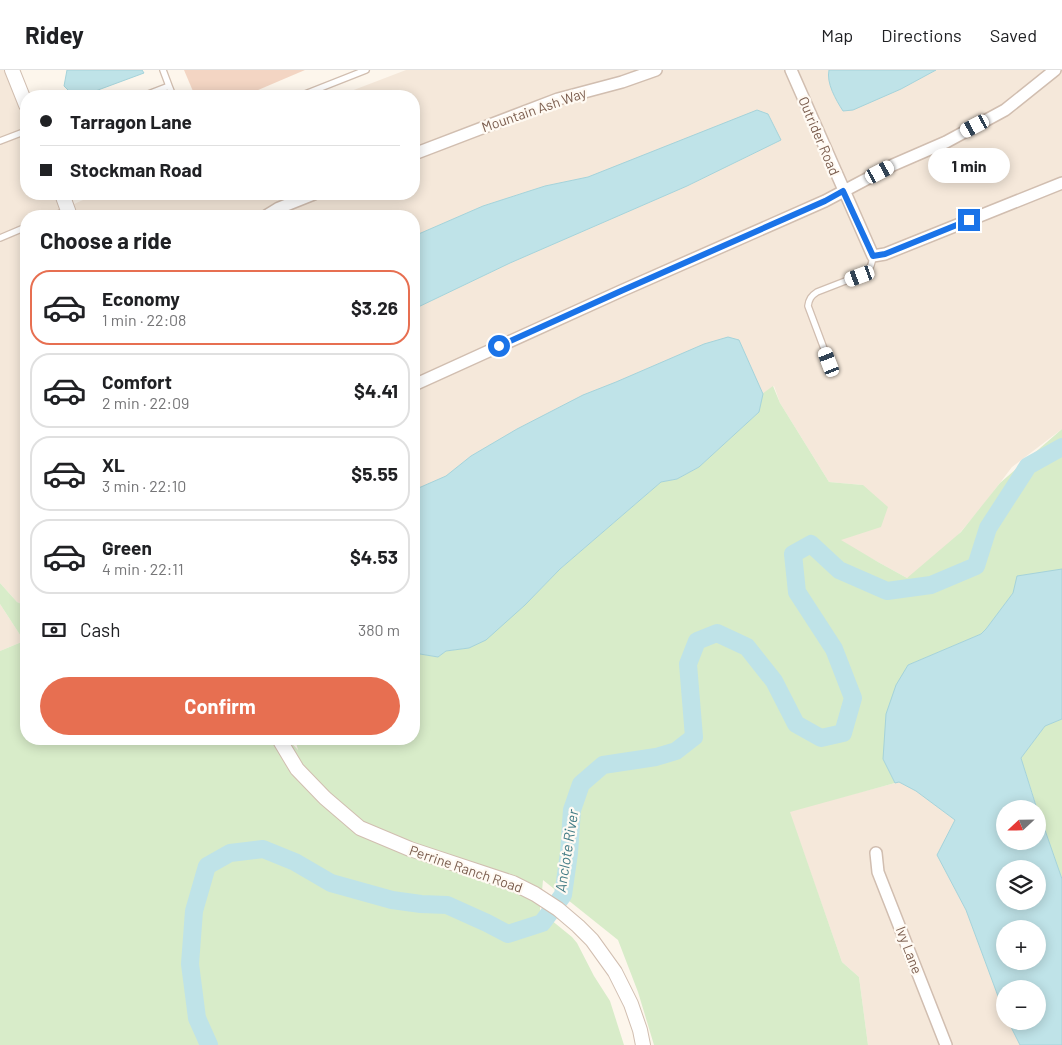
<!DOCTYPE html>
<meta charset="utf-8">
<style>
body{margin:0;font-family:Barlow,sans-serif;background:#f6f6f6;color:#202124;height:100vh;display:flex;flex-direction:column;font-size:19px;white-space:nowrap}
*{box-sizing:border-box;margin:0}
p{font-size:16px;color:#757577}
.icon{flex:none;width:28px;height:28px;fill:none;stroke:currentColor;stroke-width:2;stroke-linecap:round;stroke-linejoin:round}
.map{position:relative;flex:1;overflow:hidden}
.panel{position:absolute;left:20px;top:140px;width:400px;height:535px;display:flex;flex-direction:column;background:#fff;border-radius:20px;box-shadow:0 2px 12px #0003}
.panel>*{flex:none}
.hud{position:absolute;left:20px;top:20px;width:400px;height:110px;border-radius:20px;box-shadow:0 2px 12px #0003;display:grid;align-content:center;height:110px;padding:0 20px;background:#fff}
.needle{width:32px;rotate:248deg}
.tools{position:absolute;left:996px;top:730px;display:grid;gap:10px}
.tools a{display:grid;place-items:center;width:50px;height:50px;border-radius:50%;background:#fff;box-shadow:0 2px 12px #0003;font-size:25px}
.end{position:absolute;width:22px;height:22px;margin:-11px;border:6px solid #1a73e8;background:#fff;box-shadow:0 0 0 2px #fff}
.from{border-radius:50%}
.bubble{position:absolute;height:35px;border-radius:18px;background:#fff;box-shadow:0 2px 12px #0003;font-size:16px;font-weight:700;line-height:35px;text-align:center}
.car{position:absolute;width:15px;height:30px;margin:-15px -8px;border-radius:6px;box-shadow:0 0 4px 1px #0007;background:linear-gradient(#fff 24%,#345 0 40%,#fff 0 76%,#345 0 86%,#fff 0)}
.hud b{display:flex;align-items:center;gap:18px;height:48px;font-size:19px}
.hud b+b{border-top:1px solid #e0e0e0}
.hud i{width:12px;height:12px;background:#202124}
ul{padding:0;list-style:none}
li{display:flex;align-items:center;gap:15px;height:75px;margin:0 10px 8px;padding:0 10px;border:2px solid #e0e0e0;border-radius:20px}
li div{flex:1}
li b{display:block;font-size:19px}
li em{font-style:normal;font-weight:700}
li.selected{border-color:#e76f51}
li>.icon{width:45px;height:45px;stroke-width:1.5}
h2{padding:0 20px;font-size:22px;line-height:60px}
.pay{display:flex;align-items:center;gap:12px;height:55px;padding:0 20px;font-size:19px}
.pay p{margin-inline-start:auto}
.cta{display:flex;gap:10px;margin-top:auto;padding:10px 20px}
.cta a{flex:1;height:58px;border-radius:30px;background:#e76f51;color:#fff;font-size:20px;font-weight:700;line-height:58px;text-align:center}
header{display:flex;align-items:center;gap:30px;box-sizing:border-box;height:70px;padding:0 25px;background:#fff;border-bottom:1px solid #e0e0e0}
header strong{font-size:24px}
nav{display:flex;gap:28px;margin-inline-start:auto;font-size:18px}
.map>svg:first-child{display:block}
</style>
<header>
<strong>Ridey</strong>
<nav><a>Map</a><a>Directions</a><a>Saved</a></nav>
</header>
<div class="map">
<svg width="1062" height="975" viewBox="0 0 1062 975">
<rect width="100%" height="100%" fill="#fdf6ec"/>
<path fill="#f5e8da" d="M0 0H6L26 50V124H55L64 146H26V536L17 532 0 513Z
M406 0H829L828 6 833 21 880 27 901 19 936 0H1062V359L1012 397 981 438 930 498 907 508 838 470 863 415 829 412 780 333 774 316 763 324 739 270 704 274 616 312 583 325 517 359 471 386 446 406 414 420V239L510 193 687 116 780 70 768 44 588 107 545 116 483 136 414 166V146H77L72 135 96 124H414V26H338Z
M0 534 24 571 0 581Z
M899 712 916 721 955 750 937 785 966 840 1005 945V951H1008L1020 975H868L859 907 842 892 789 741Z"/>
<path fill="#d8ecc9" d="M773 316 780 333 829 412 863 415 888 437 881 457 841 470 878 492 907 508 961 462 1000 413 1062 359V499L1013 523 986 559 981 564 908 595 883 689 895 713 790 742 842 892 859 907 868 975H654L638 922 618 870 543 810 542 821 412 775 364 754 330 724 301 695 286 669H288L298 680 295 669H414V583L438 587 446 581 469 578 505 552 525 535 560 499 661 412 677 409 699 397 759 342 762 324Z
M0 513 17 532 26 536V569L23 570 26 576V669H272L356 762 510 818 540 834V841L572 867 577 873 594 906 610 931 624 975H0V581L24 571 0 534Z
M1062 649V809L1037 738 1021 688 1045 656Z"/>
<path fill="#bfe3e8" stroke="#a5d3da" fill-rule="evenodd" d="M67 0H142L144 3 98 20 86 26H74L64 16Z
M829 0H936L901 19 853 40 843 41C836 30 826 13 829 0Z
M757 40 768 44 781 70 687 116 510 193 414 239V166L483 136 545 116 588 107Z
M728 267 739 270 763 324 759 342 699 397 677 409 661 412 560 499 525 535 486 570 469 578 446 581 438 587 414 583V420L446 406 471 386 517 359 583 325 616 312 704 274Z
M1062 499V649L1045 656 1021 688 1037 739H1005V771H1038V740L1062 809V975H1020L1008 951H1038V919H1005V945L966 840 937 785 955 750 916 721 899 712 895 713 883 689 886 644 896 615 908 595 981 564 986 559 1013 523 1017 506ZM1005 799H1038V831H1005ZM1005 859H1038V891H1005Z"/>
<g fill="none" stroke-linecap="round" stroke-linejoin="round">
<path stroke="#bfe3e8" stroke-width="18" d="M209 975 197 948 190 894 194 841 207 796 230 783 263 779 295 792 331 813 392 830 421 834 447 835 487 853 508 864 542 853 563 825 569 783 572 740 581 714 603 695 656 687 676 681 694 667 688 594 697 571 717 563 747 577 774 611 796 654 821 668 843 663 853 628 834 579 797 522 793 484 811 474 839 500 887 521 931 515 976 496 988 458 1028 396 1062 377"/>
</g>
<path fill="#f3d5c3" d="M184 0H305L244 26H195Z"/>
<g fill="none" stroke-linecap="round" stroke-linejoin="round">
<g stroke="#d1beb0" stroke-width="8">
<path id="service" d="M169 16 173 26
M143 26 169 16 163 0
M259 26C266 23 272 23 280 26
M300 26 366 0
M0 71 26 61
M53 146 68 140
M0 168 26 157
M829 292 808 236C809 229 811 226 817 222L866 203C871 198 872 193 873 186"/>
</g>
<g stroke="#d1beb0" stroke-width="14">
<path id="minor" d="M791 0 873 186 885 184 1062 113
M414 84 558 29 622 12 656 0
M266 146 279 138 314 124
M414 315 621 221 825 131 893 95 946 72 1005 40 1055 0
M876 783 878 802 946 975"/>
</g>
<g stroke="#d1beb0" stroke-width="16">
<path id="tertiary" d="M12 0 26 35
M62 124 70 146
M279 669 297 699 325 728 360 758 410 779 513 813 535 824 558 839 578 856 592 870 615 902 631 934 640 960 643 975"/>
</g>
<use href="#service" stroke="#fff" stroke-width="5.5"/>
<use href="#minor" stroke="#fff" stroke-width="11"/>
<use href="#tertiary" stroke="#fff" stroke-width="14"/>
</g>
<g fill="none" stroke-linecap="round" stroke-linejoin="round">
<path stroke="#1a73e8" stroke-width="6" d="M499 276 621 221 825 131 843 121 873 186 885 184 969 150"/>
</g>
<g text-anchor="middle" stroke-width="4.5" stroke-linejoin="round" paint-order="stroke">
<g font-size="14" fill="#7a5c4d" stroke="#fffaf3">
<text transform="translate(534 40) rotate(-19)" y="5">Mountain Ash Way</text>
<text transform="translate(819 66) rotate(67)" y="5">Outrider Road</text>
<text transform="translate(466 799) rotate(19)" y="5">Perrine Ranch Road</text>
<text transform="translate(909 880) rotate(69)" y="5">Ivy Lane</text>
</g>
<g font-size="15" font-style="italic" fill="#437c86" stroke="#fffaf3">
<text transform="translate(567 781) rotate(-81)" y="5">Anclote River</text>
</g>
</g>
</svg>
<div class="tools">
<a><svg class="needle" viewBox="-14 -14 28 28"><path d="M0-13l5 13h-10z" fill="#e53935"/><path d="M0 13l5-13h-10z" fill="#757577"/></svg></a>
<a><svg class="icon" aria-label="layers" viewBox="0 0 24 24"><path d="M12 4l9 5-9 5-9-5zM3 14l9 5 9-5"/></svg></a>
<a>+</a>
<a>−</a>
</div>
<i class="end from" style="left:499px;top:276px"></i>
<i class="end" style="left:969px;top:150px"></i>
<div class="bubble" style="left:928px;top:78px;width:82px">1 min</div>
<i class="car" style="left:975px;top:56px;rotate:242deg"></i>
<i class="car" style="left:880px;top:102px;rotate:62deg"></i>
<i class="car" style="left:860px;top:206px;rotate:250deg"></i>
<i class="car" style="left:829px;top:292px;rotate:339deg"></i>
<div class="hud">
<b><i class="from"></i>Tarragon Lane</b>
<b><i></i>Stockman Road</b>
</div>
<section class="panel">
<h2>Choose a ride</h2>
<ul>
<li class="selected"><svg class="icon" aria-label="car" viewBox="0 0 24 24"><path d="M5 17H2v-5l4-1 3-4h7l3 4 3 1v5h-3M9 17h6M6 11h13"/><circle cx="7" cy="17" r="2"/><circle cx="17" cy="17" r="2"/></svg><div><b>Economy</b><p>1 min · 22:08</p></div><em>$3.26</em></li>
<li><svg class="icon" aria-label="car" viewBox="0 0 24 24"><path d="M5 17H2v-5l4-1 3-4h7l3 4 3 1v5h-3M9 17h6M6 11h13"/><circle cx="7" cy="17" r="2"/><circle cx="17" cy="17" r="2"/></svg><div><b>Comfort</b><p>2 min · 22:09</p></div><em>$4.41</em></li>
<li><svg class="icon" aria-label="car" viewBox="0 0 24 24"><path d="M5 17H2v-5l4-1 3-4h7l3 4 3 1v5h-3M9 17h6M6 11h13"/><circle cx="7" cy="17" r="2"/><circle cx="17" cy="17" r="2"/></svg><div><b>XL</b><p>3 min · 22:10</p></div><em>$5.55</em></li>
<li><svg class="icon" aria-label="car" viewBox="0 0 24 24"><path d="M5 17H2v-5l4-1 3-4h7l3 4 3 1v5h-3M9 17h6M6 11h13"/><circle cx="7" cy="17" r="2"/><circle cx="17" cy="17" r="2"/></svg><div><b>Green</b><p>4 min · 22:11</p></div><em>$4.53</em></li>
</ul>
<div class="pay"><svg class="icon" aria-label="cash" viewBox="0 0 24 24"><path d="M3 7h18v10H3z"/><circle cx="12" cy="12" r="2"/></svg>Cash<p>380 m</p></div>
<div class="cta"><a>Confirm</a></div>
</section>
</div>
